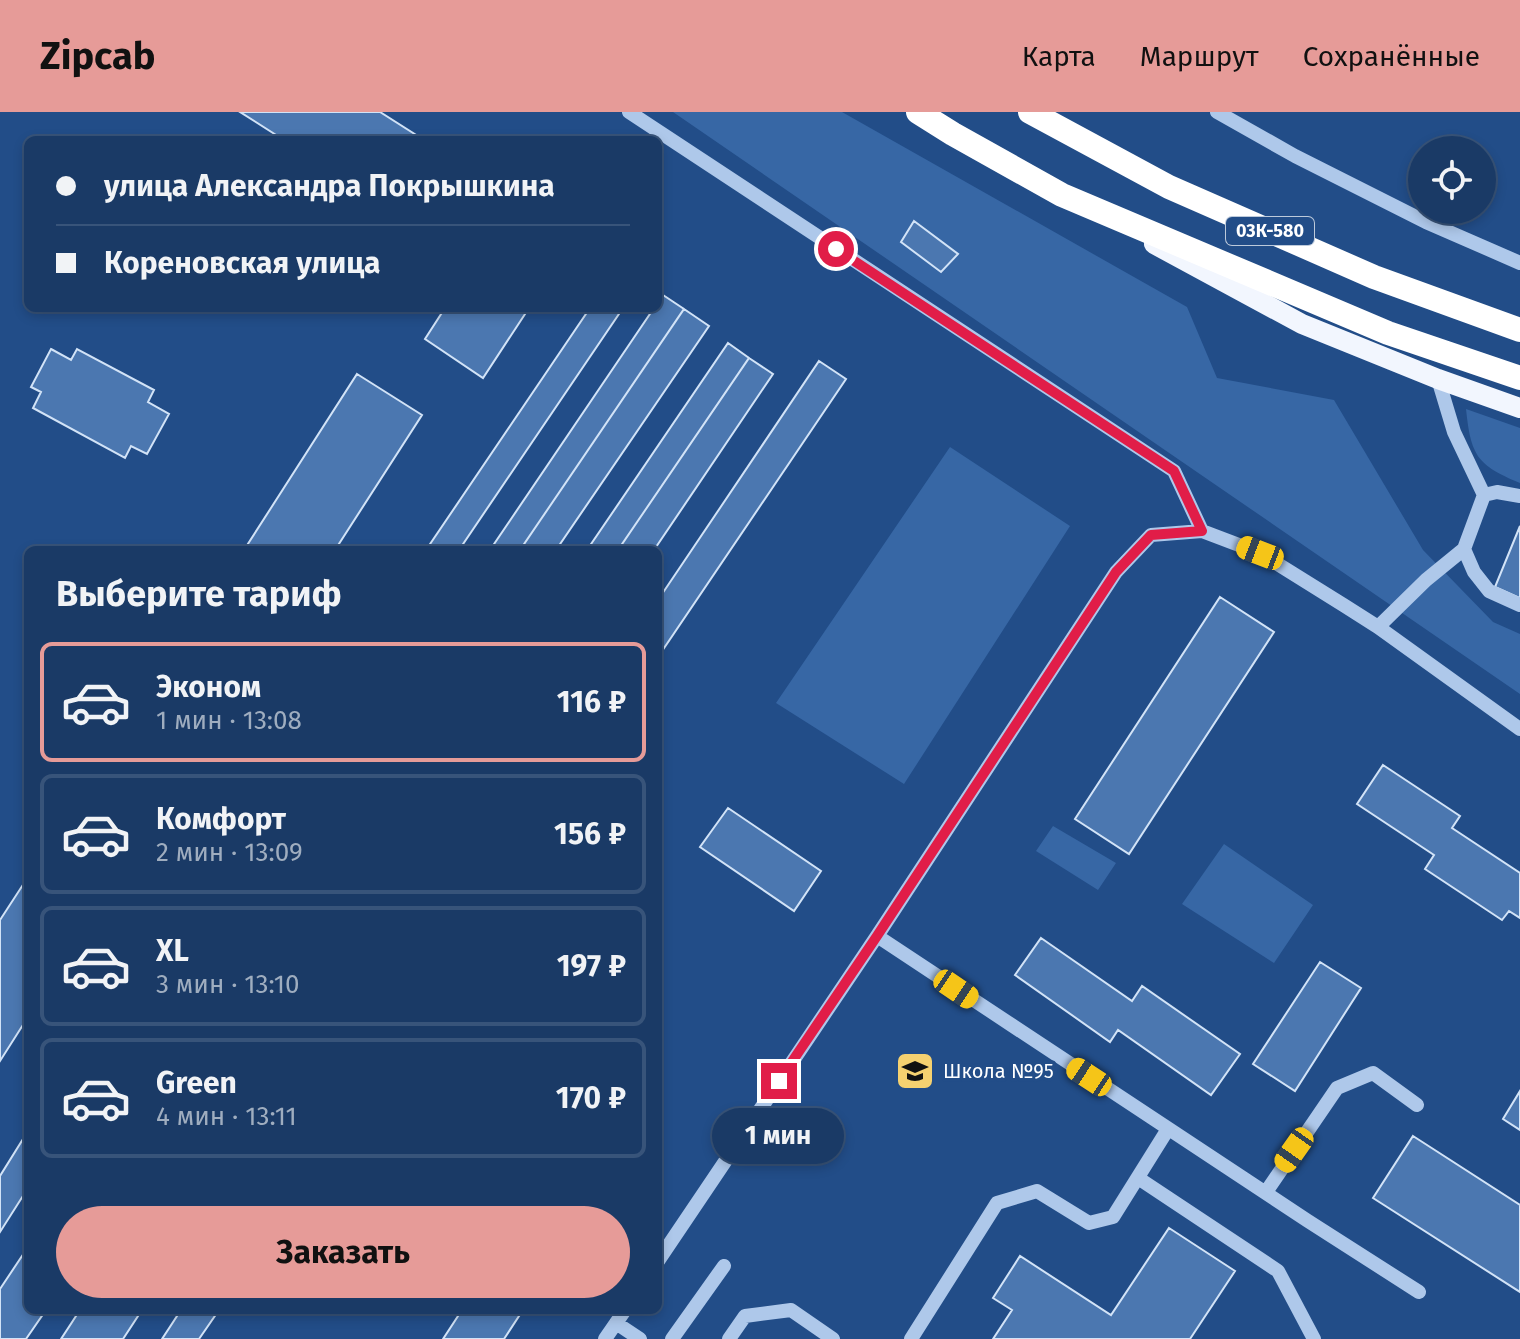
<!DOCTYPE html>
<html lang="ru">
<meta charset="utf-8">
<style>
body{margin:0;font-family:"Fira Sans",sans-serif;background:#23416c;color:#f1f3f6;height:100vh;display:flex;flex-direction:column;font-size:30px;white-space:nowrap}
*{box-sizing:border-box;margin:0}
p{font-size:26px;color:#9fadbf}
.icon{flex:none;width:44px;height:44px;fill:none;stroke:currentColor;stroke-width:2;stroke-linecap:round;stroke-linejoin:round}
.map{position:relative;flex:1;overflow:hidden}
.panel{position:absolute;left:24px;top:434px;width:638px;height:768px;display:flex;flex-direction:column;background:#1a3a66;border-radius:12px;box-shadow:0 4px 12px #0003,0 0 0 2px #38547a}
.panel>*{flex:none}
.banner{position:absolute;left:24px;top:24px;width:638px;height:176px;border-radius:12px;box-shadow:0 4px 12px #0003,0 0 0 2px #38547a;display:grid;align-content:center;height:176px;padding:0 32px;background:#1a3a66}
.buttons{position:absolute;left:1408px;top:24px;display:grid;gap:16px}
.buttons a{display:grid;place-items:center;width:88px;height:88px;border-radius:50%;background:#1a3a66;box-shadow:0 4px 12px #0003,0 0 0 2px #38547a;font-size:40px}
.end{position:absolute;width:36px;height:36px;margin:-18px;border:10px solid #e11d48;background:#fff;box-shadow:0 0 0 4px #fff}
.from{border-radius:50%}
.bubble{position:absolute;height:56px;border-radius:28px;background:#1a3a66;box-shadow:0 4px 12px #0003,0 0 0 2px #38547a;font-size:26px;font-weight:700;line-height:56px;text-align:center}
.car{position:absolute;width:24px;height:48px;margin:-24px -12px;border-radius:10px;box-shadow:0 0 6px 2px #0007;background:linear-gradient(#f5c518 24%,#345 0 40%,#f5c518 0 76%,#345 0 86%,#f5c518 0)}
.banner b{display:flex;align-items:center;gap:28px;height:76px;font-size:30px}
.banner b+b{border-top:2px solid #38547a}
.banner i{width:20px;height:20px;background:#f1f3f6}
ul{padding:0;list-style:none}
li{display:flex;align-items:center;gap:24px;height:120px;margin:0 16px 12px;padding:0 16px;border:4px solid #38547a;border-radius:12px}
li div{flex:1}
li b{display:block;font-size:30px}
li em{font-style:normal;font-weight:700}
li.active{border-color:#e69b98}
li>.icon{width:72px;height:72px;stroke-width:1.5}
h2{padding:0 32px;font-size:36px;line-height:96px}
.button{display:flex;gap:16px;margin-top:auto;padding:16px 32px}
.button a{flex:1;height:92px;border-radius:48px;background:#e69b98;color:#111;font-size:32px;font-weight:700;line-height:92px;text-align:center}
header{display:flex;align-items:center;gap:48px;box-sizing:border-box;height:112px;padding:0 40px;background:#e69b98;color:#111}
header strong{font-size:38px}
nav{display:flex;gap:44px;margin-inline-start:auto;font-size:28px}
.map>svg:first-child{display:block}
</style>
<header>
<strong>Zipcab</strong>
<nav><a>Карта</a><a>Маршрут</a><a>Сохранённые</a></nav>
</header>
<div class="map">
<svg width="1520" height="1227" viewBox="0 0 1520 1227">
<rect width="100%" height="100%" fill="#224d88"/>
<path fill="#3767a5" d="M673 0H842L1187 195 1217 266 1334 288 1423 438 1493 510 1520 522V582Z
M1466 297 1520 316V371C1477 353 1471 344 1466 297Z
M950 335 1070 414 904 672 776 591Z
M1053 714 1116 751 1098 778 1036 739Z
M1224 732 1313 793 1274 851 1182 792Z"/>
<path fill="#4b77b0" stroke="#d2e3f7" stroke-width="2" d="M240 0H380L424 28H284Z
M914 109 958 142 941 160 901 130Z
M663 183 684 197 520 438H490L654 196H658V190Z
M445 196H529L483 266 425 227Z
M590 196H623L459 438H426Z
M684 197 709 214 556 438H520Z
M728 231 749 246 618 438H587Z
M51 237 71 248 77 237 154 278 148 290 169 302 147 342 131 334 125 346 33 296 41 280 31 275Z
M749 246 773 262 654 438H618Z
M819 249 846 267 658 545V488Z
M357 262 422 303 335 438H244Z
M1520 414V486L1495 475Z
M1220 485 1274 520 1129 742 1075 707Z
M1383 653 1460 704 1452 716 1520 761V806L1509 799 1502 808 1425 757 1434 743 1357 692Z
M728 696 821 759 794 799 700 735Z
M28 765V905L0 949V808Z
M1041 826 1132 889 1142 874 1240 942 1211 983 1118 918 1110 930 1015 863Z
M1320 850 1361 876 1295 979 1253 952Z
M1520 979V1018L1503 1007Z
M28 1019V1076L0 1120V1064Z
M1413 1024 1520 1093V1180L1373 1086Z
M1169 1116 1235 1159 1190 1227H993L1012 1198 993 1186 1020 1144 1111 1203Z
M28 1135V1198H46L26 1227H0V1177Z
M80 1198H142L123 1227H61Z
M181 1198H219L199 1227H162Z
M462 1198H523L504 1227H443Z"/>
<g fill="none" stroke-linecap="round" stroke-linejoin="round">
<path stroke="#aec8ea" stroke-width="14" d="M629 0 1174 359 1202 419 1260 441 1345 494 1378 515 1520 617
M1217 0 1295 44 1426 110 1520 151
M1438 267 1454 320 1484 383
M1464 437 1474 460 1489 479 1520 493
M1378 515 1426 468 1464 437 1484 383 1497 380 1520 384
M877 824 1308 1109 1419 1180
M1138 1066 1278 1159 1314 1227
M1266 1080 1337 976 1373 961 1417 993
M658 1149 877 824 1116 460 1151 423 1202 419
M616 1211 640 1227
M605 1227 625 1198
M672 1227 724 1154
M729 1227 745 1204 791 1198 833 1227
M911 1227 997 1091 1037 1079 1089 1111 1113 1105 1168 1017"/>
<path stroke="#f2f6fe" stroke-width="20" d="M1154 132 1302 212 1438 267 1520 296"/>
<path stroke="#fff" stroke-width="24" d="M918 0 953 22 1062 83 1388 221 1520 266
M1030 0 1169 75 1374 165 1520 218"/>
</g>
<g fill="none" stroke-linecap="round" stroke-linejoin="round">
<path stroke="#e11d48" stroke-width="10" d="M779 969 877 824 1116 460 1151 423 1202 419 1174 359 836 137"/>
</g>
<defs>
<g id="school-square" transform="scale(2)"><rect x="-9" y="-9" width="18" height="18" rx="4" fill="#f5d170" stroke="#224d88"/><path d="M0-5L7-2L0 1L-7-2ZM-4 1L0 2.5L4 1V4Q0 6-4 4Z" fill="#111"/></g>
</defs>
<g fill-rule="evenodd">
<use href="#school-square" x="915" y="959"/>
</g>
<g text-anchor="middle" stroke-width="7" stroke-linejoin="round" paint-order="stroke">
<rect fill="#224d88" stroke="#bdcadb" stroke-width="2" x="1226" y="105" width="88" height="28" rx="6"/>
<g font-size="18" font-weight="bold" fill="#fff">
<text x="1270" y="125">03К-580</text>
</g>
<g font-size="20" fill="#fff" stroke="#224d88" text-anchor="start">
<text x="943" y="966">Школа №95</text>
</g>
</g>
</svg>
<div class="buttons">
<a><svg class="icon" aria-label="locate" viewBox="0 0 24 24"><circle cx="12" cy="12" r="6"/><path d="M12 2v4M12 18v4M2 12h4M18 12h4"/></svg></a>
</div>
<i class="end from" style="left:836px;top:137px"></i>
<i class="end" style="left:779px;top:969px"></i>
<div class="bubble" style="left:712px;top:996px;width:132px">1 мин</div>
<i class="car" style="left:1260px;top:441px;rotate:291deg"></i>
<i class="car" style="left:956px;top:877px;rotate:124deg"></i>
<i class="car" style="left:1089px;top:965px;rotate:303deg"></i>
<i class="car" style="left:1294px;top:1038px;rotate:215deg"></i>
<div class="banner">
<b><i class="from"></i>улица Александра Покрышкина</b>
<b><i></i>Кореновская улица</b>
</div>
<section class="panel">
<h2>Выберите тариф</h2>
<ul>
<li class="active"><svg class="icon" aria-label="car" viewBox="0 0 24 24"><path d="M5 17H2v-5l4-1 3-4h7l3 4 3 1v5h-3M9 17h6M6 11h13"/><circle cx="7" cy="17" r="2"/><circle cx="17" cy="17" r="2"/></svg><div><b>Эконом</b><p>1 мин · 13:08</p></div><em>116 ₽</em></li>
<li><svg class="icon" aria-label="car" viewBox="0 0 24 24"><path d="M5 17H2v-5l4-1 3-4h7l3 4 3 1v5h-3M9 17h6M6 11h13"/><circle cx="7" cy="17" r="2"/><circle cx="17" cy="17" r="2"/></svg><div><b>Комфорт</b><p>2 мин · 13:09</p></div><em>156 ₽</em></li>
<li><svg class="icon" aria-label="car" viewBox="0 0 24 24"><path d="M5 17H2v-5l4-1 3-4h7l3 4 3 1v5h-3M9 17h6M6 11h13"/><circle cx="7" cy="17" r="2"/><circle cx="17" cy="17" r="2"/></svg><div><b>XL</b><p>3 мин · 13:10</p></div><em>197 ₽</em></li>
<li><svg class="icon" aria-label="car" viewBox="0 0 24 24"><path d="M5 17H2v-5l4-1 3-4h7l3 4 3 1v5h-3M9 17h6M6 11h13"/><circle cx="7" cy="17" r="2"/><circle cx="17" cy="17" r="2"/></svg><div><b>Green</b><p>4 мин · 13:11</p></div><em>170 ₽</em></li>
</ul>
<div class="button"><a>Заказать</a></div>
</section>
</div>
